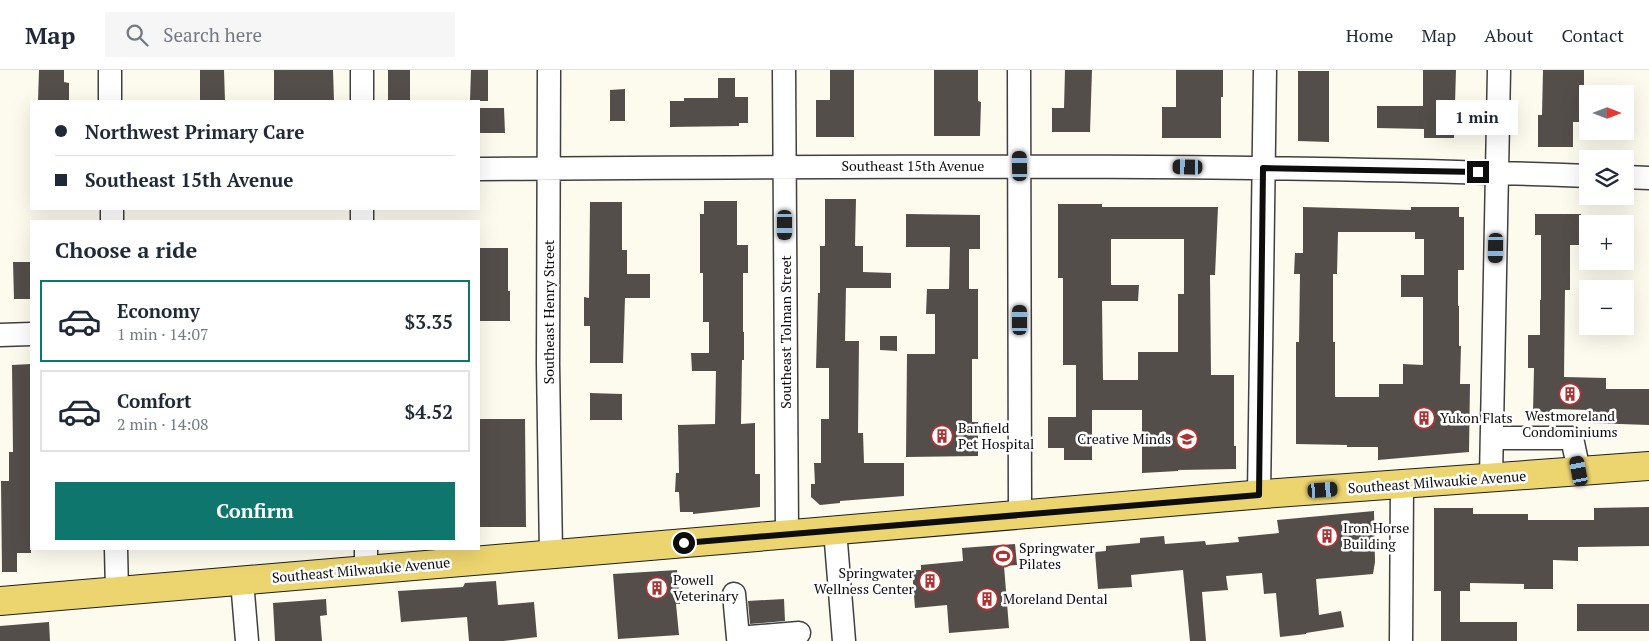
<!DOCTYPE html>
<meta charset="utf-8">
<style>
body{margin:0;font-family:"PT Serif",serif;background:#f6f6f7;color:#1f2937;height:100vh;display:flex;flex-direction:column;font-size:19px;white-space:nowrap}
*{box-sizing:border-box;margin:0}
p{font-size:16px;color:#747a83}
.icon{flex:none;width:28px;height:28px;fill:none;stroke:currentColor;stroke-width:2;stroke-linecap:round;stroke-linejoin:round}
.map{position:relative;flex:1;overflow:hidden}
.panel{position:absolute;left:30px;top:150px;width:450px;height:330px;display:flex;flex-direction:column;background:#fff;border-radius:0px;box-shadow:0 5px 20px #0002}
.panel>*{flex:none}
.banner{position:absolute;left:30px;top:30px;width:450px;height:110px;border-radius:0px;box-shadow:0 5px 20px #0002;display:grid;align-content:center;height:110px;padding:0 25px;background:#fff}
.needle{width:32px;rotate:90deg}
.controls{position:absolute;left:1579px;top:15px;display:grid;gap:10px}
.controls a{display:grid;place-items:center;width:55px;height:55px;border-radius:0px;background:#fff;box-shadow:0 5px 20px #0002;font-size:25px}
.end{position:absolute;width:22px;height:22px;margin:-11px;border:6px solid #0d0d0d;background:#fff;box-shadow:0 0 0 2px #fff}
.from{border-radius:50%}
.bubble{position:absolute;height:35px;border-radius:0px;background:#fff;box-shadow:0 5px 20px #0002;font-size:16px;font-weight:700;line-height:35px;text-align:center}
.car{position:absolute;width:15px;height:30px;margin:-15px -8px;border-radius:6px;box-shadow:0 0 4px 1px #0007;background:linear-gradient(#222 24%,#8ab4d8 0 40%,#222 0 76%,#8ab4d8 0 86%,#222 0)}
.banner b{display:flex;align-items:center;gap:18px;height:48px;font-size:19px}
.banner b+b{border-top:1px solid #e0e1e3}
.banner i{width:12px;height:12px;background:#1f2937}
ul{padding:0;list-style:none}
li{display:flex;align-items:center;gap:15px;height:82px;margin:0 10px 8px;padding:0 15px;border:2px solid #e0e1e3;border-radius:0px}
li div{flex:1}
li b{display:block;font-size:19px}
li em{font-style:normal;font-weight:700}
li.on{border-color:#0f766e}
li>.icon{width:45px;height:45px;stroke-width:1.5}
h2{padding:0 25px;font-size:22px;line-height:60px}
.cta{display:flex;gap:10px;margin-top:auto;padding:10px 25px}
.cta a{flex:1;height:58px;border-radius:0px;background:#0f766e;color:#fff;font-size:20px;font-weight:700;line-height:58px;text-align:center}
header{display:flex;align-items:center;gap:30px;box-sizing:border-box;height:70px;padding:0 25px;background:#fff;border-bottom:1px solid #e0e1e3}
header strong{font-size:24px}
nav{display:flex;gap:28px;margin-inline-start:auto;font-size:18px}
.search{width:350px;height:45px;background:#f6f6f7;display:flex;align-items:center;gap:12px;box-sizing:border-box;padding:0 18px;border-radius:0px;color:#747a83;font-size:19px}
.map>svg:first-child{display:block}
</style>
<header>
<strong>Map</strong>
<div class="search"><svg class="icon" aria-label="search" viewBox="0 0 24 24"><circle cx="10" cy="10" r="6"/><path d="M15 15l6 6"/></svg>Search here</div>
<nav><a>Home</a><a>Map</a><a>About</a><a>Contact</a></nav>
</header>
<div class="map">
<svg width="1649" height="571" viewBox="0 0 1649 571">
<rect width="100%" height="100%" fill="#fdfbee"/>
<path fill="#544e4a" fill-rule="evenodd" d="M39 0H64V12L69 13V31H38Z
M200 0H224L225 31H200Z
M274 0H333L334 31H274Z
M388 0H410V31H388Z
M471 0H488V31H470Z
M830 0H854V67H816V30H830Z
M934 0H978V31L981 32 980 66H934Z
M1065 0H1092L1090 62H1052V38H1064Z
M1176 0H1223V27H1221V68H1162V37H1176Z
M1423 0H1456L1454 68H1424V59L1377 58V36H1423Z
M1543 0H1584V37H1588V52H1573V77H1538V45H1542Z
M1298 1H1329V72L1298 71Z
M718 8H735V27H748V53H739V56L670 57V31H684V28H718Z
M625 19V51H610V20Z
M479 38H504L505 63H479Z
M825 129H856L855 176H863V202L891 203V218H846L845 271H859L858 363H863L864 393H904V426L840 431V433L820 435 811 427V414H815L814 393H821V349H829V298H816L818 223H820V176H825Z
M704 131H737V175H748V203H743V262H744V290H742L741 354 755 353V404H760V437L693 444V442H680L679 422H675L676 403H679L678 355 715 354 716 301H692L691 283H709V252H703V203H700V144H704Z
M590 132H622V180H627V204H650V228H625L623 293H590V256H584V227L589 228Z
M1058 134H1102V137H1218L1215 205H1210L1211 305H1234V376H1236V399L1178 400V401L1142 403V340H1092V390H1064V378H1048V347H1076V295H1063V208H1058ZM1111 169H1184V224H1178V282H1138V310H1103L1102 231H1138L1139 215H1111Z
M1303 137 1411 140V137H1459V147H1464V200H1458V236H1459V276H1461L1460 314H1470L1469 382 1378 390V377H1347V375L1296 374V272H1299L1300 204H1294L1295 183H1303ZM1338 162H1415V169H1424V205H1401V227H1423V295L1403 294V314H1379V327H1335V272H1333V204H1337Z
M906 144 980 145V179H969V219H978V289H972V352H978V386L906 387 907 284H935V244H926L927 219H949L950 177H906Z
M1535 144H1581L1580 175H1570V220H1565L1564 307 1606 308V319H1649V355L1590 353V340L1552 339V343L1533 342 1534 298H1528V265H1540V230H1541V165H1535Z
M479 178H508V221H510V251H479Z
M13 192H31V229H14Z
M880 266H897V281L880 280Z
M31 294V483H17V502H2L1 411H9V382H13L12 295Z
M590 323 622 324V350H590Z
M479 349H525L526 457H479Z
M1649 437V476L1578 477V491L1553 490V519H1524V514L1470 513V521H1460V552H1517V571H1441V521H1434V438H1473V444H1528V450H1594V438Z
M1374 441 1375 492 1373 504 1316 509 1319 545 1341 541 1344 557 1306 563V564L1280 567 1276 523 1264 524 1262 503 1226 506 1228 520 1202 522 1206 571H1190L1183 500 1131 505 1132 517 1098 519 1095 482 1106 481V476L1140 473V468L1164 466 1165 474 1205 471 1206 475 1239 472 1238 467 1279 463 1277 450Z
M1015 474 1017 495 1004 496 1009 558 949 563 947 535 915 538 912 500H921V495L963 491 962 478Z
M677 500 680 534H676L679 565 618 569 613 504Z
M496 511 498 535 534 532 537 567 503 571H469L467 547 401 552 398 521 463 517 465 513Z
M326 529 327 545 320 546 322 571H275L273 533Z
M784 529 785 551 750 554 748 531Z
M1577 534H1649V561H1577Z
M49 552 50 571H0V556Z"/>
<g fill="none" stroke-linecap="round" stroke-linejoin="round">
<g stroke="#404040" stroke-width="25">
<path id="minor" d="M110 0V31
M362 0V31
M549 0 548 294 551 484
M784 0 787 464
M1019 0 1020 445
M479 99C848 97 1218 92 1588 106
M1625 107 1649 108
M112 139V151
M362 139V151
M0 265 31 264
M1492 368H1572L1579 401
M1491 408 1499 0
M1259 425 1265 0
M835 460 844 571
M116 479 117 521
M366 479V500
M242 511 247 571
M734 524 738 568 799 563
M1401 571 1402 414"/>
</g>
<g stroke="#1e1e1e" stroke-width="30">
<path id="major" d="M0 531 1264 424 1649 396"/>
</g>
<use href="#minor" stroke="#fff" stroke-width="22"/>
<use href="#major" stroke="#ecd46f" stroke-width="28"/>
</g>
<g fill="none" stroke-linecap="round" stroke-linejoin="round">
<path stroke="#0d0d0d" stroke-width="6" d="M684 473 1259 425 1263 98 1478 102"/>
</g>
<defs>
<g id="building-ring" transform="scale(1.125)"><circle r="9.5" fill="#fff" stroke="#b03131" stroke-width="1.5"/><path d="M-4-6H4V6H1V3H-1V6H-4ZM-2.5-4.3h1.7v1.8h-1.7ZM.8-4.3h1.7v1.8H.8ZM-2.5-1h1.7V.8h-1.7ZM.8-1h1.7V.8H.8Z" fill="#b03131"/></g>
<g id="school-ring" transform="scale(1.125)"><circle r="9.5" fill="#fff" stroke="#b03131" stroke-width="1.5"/><path d="M0-5L7-2L0 1L-7-2ZM-4 1L0 2.5L4 1V4Q0 6-4 4Z" fill="#b03131"/></g>
<g id="stadium-ring" transform="scale(1.125)"><circle r="9.5" fill="#fff" stroke="#b03131" stroke-width="1.5"/><path d="M0-5a6.5 5 0 1 0 0 10a6.5 5 0 1 0 0-10ZM-3.5-1.8h7v3.6h-7Z" fill="#b03131"/></g>
</defs>
<g fill-rule="evenodd">
<use href="#building-ring" x="1570" y="324"/>
<use href="#building-ring" x="1424" y="348"/>
<use href="#building-ring" x="942" y="366"/>
<use href="#school-ring" x="1187" y="369"/>
<use href="#building-ring" x="1327" y="466"/>
<use href="#stadium-ring" x="1003" y="486"/>
<use href="#building-ring" x="930" y="511"/>
<use href="#building-ring" x="657" y="518"/>
<use href="#building-ring" x="987" y="529"/>
</g>
<g text-anchor="middle" stroke-width="5" stroke-linejoin="round" paint-order="stroke">
<g font-size="14" fill="#0d0d0d" stroke="#fff">
<text x="913" y="101">Southeast 15th Avenue</text>
<text transform="translate(549 242) rotate(-90)" y="5">Southeast Henry Street</text>
<text transform="translate(786 262) rotate(-90)" y="5">Southeast Tolman Street</text>
<text transform="translate(1437 412) rotate(-4)" y="5">Southeast Milwaukie Avenue</text>
<text transform="translate(361 500) rotate(-5)" y="5">Southeast Milwaukie Avenue</text>
</g>
<g font-size="14" fill="#0d0d0d" stroke="#fff" text-anchor="start">
<text x="1570" y="351" text-anchor="middle">Westmoreland<tspan x="1570" dy="16">Condominiums</tspan></text>
<text x="1440" y="353">Yukon Flats</text>
<text x="958" y="363">Banfield<tspan x="958" dy="16">Pet Hospital</tspan></text>
<text x="1171" y="374" text-anchor="end">Creative Minds</text>
<text x="1343" y="463">Iron Horse<tspan x="1343" dy="16">Building</tspan></text>
<text x="1019" y="483">Springwater<tspan x="1019" dy="16">Pilates</tspan></text>
<text x="914" y="508" text-anchor="end">Springwater<tspan x="914" dy="16">Wellness Center</tspan></text>
<text x="673" y="515">Powell<tspan x="673" dy="16">Veterinary</tspan></text>
<text x="1003" y="534">Moreland Dental</text>
</g>
</g>
</svg>
<div class="controls">
<a><svg class="needle" viewBox="-14 -14 28 28"><path d="M0-13l5 13h-10z" fill="#e53935"/><path d="M0 13l5-13h-10z" fill="#747a83"/></svg></a>
<a><svg class="icon" aria-label="layers" viewBox="0 0 24 24"><path d="M12 4l9 5-9 5-9-5zM3 14l9 5 9-5"/></svg></a>
<a>+</a>
<a>−</a>
</div>
<i class="end from" style="left:684px;top:473px"></i>
<i class="end" style="left:1478px;top:102px"></i>
<div class="bubble" style="left:1436px;top:30px;width:82px">1 min</div>
<i class="car" style="left:1020px;top:96px;rotate:359deg"></i>
<i class="car" style="left:1188px;top:97px;rotate:271deg"></i>
<i class="car" style="left:785px;top:155px;rotate:180deg"></i>
<i class="car" style="left:1496px;top:178px;rotate:181deg"></i>
<i class="car" style="left:1020px;top:250px;rotate:0deg"></i>
<i class="car" style="left:1579px;top:401px;rotate:349deg"></i>
<i class="car" style="left:1323px;top:420px;rotate:86deg"></i>
<div class="banner">
<b><i class="from"></i>Northwest Primary Care</b>
<b><i></i>Southeast 15th Avenue</b>
</div>
<section class="panel">
<h2>Choose a ride</h2>
<ul>
<li class="on"><svg class="icon" aria-label="car" viewBox="0 0 24 24"><path d="M5 17H2v-5l4-1 3-4h7l3 4 3 1v5h-3M9 17h6M6 11h13"/><circle cx="7" cy="17" r="2"/><circle cx="17" cy="17" r="2"/></svg><div><b>Economy</b><p>1 min · 14:07</p></div><em>$3.35</em></li>
<li><svg class="icon" aria-label="car" viewBox="0 0 24 24"><path d="M5 17H2v-5l4-1 3-4h7l3 4 3 1v5h-3M9 17h6M6 11h13"/><circle cx="7" cy="17" r="2"/><circle cx="17" cy="17" r="2"/></svg><div><b>Comfort</b><p>2 min · 14:08</p></div><em>$4.52</em></li>
</ul>
<div class="cta"><a>Confirm</a></div>
</section>
</div>
